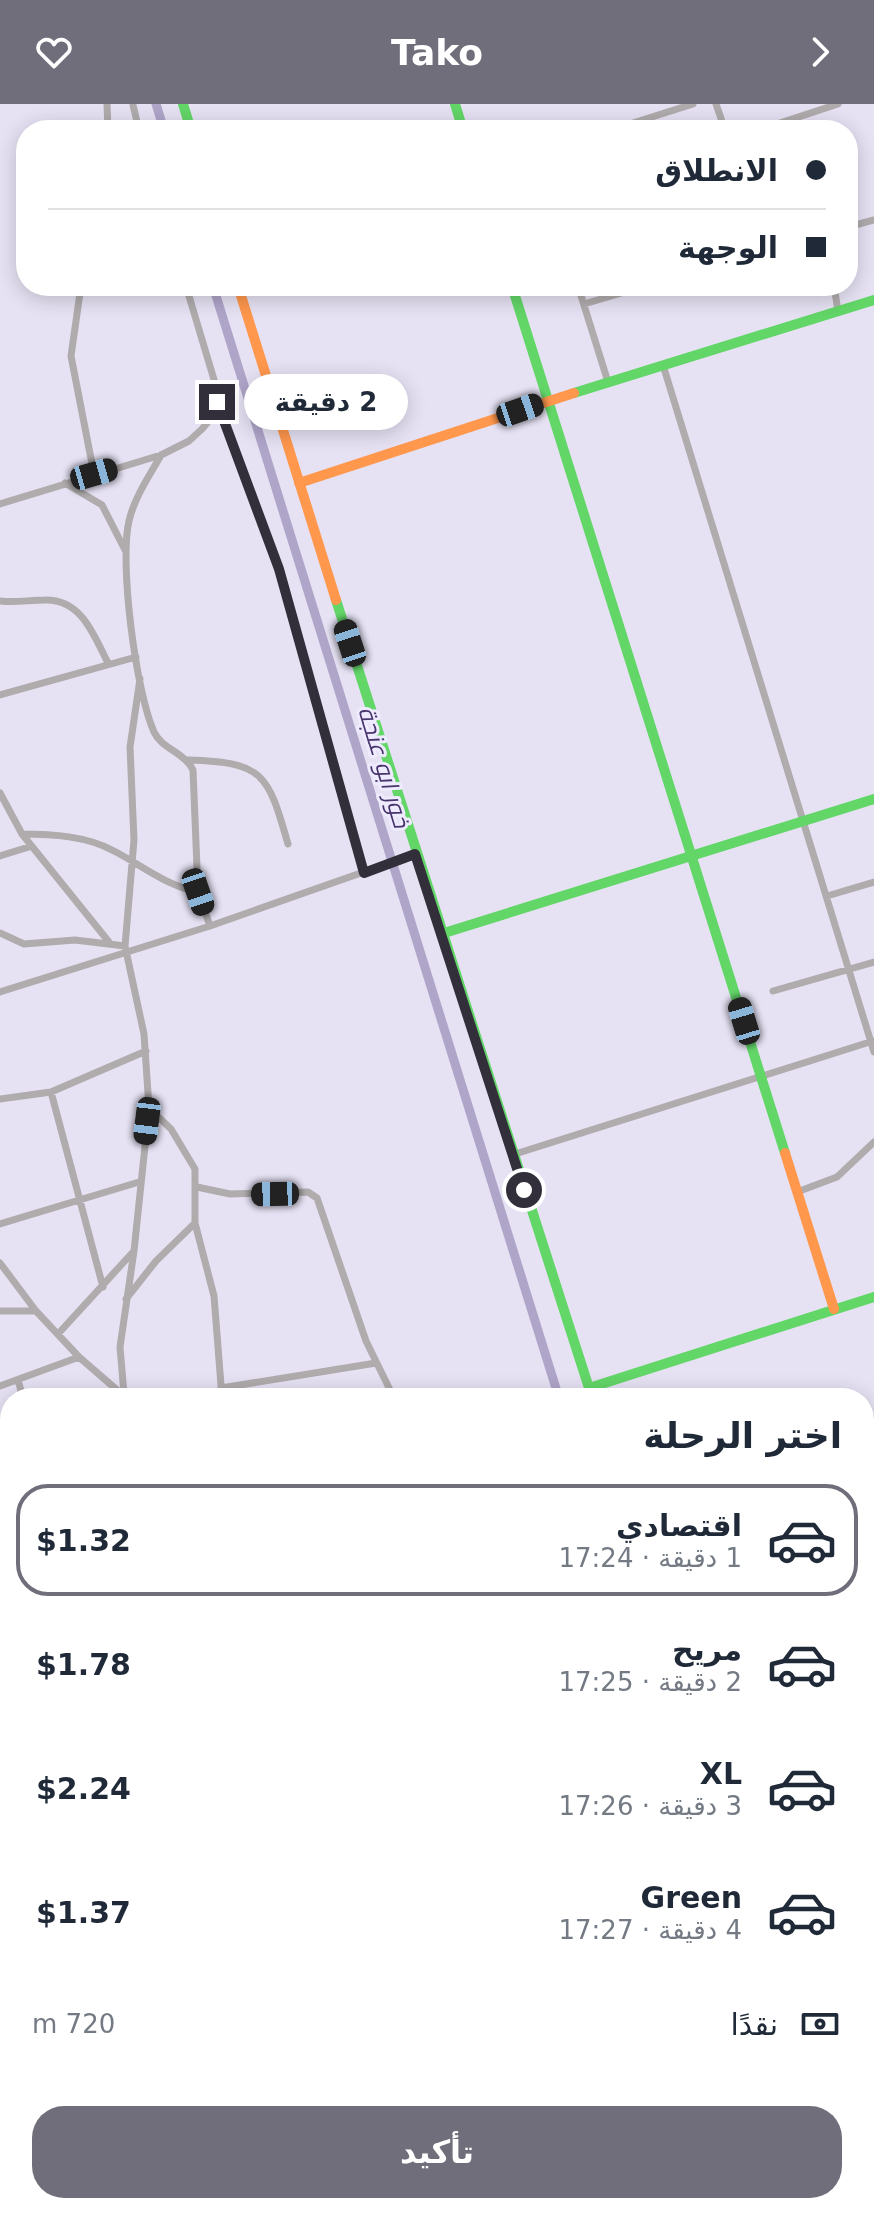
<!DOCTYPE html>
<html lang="ar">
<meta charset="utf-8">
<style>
body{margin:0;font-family:"DejaVu Sans",Cairo,sans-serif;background:#f6f6f7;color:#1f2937;direction:rtl;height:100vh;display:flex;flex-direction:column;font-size:30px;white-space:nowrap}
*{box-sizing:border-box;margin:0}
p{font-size:26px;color:#747a83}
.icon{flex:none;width:44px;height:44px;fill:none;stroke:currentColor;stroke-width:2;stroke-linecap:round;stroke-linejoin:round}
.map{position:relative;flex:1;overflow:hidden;direction:ltr}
.side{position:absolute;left:0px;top:1284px;width:874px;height:826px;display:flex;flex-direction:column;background:#fff;border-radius:32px 32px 0 0;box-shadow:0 4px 20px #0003;direction:rtl}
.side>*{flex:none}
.guide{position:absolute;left:16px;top:16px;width:842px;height:176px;border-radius:32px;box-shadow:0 4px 20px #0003;direction:rtl;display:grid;align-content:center;height:176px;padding:0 32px;background:#fff}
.end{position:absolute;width:36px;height:36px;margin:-18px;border:10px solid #322f3b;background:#fff;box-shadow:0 0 0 4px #fff}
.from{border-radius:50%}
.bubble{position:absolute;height:56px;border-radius:28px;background:#fff;box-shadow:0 4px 20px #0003;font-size:26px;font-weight:700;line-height:56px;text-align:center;direction:rtl}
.car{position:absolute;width:24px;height:48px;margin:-24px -12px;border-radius:10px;box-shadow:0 0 6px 2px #0007;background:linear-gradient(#222 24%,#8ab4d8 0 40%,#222 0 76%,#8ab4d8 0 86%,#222 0)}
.guide b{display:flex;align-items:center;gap:28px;height:76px;font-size:30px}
.guide b+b{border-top:2px solid #e0e1e3}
.guide i{width:20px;height:20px;background:#1f2937}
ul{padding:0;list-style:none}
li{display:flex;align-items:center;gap:24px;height:112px;margin:0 16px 12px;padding:0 16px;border:4px solid transparent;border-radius:32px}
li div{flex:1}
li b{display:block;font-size:30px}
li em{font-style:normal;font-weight:700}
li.active{border-color:#716e7c}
li>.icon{width:72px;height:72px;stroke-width:1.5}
h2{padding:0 32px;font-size:36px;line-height:96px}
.pay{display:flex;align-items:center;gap:20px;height:88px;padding:0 32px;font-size:30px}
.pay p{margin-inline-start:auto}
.cta{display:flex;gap:16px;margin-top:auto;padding:16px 32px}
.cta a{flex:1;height:92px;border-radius:32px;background:#716e7c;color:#fff;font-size:32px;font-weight:700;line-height:92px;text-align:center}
header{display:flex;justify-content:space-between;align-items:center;height:104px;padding:0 32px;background:#716e7c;color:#fff;font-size:36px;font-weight:700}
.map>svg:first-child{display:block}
</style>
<header><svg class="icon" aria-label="forward" viewBox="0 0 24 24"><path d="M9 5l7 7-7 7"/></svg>Tako<svg class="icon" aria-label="heart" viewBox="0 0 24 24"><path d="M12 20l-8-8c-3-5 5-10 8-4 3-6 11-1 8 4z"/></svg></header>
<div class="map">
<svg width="874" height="2109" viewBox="0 0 874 2109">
<rect width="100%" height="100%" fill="#e6e2f4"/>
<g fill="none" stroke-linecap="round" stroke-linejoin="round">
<path stroke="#afa5c9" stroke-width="2" d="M864 1315 874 1312"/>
<path stroke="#afa5c9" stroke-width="9" d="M156 0 164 26
M213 182 559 1294
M804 2100 807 2109"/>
<path stroke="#b0abac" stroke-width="7" d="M107 0 108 26
M716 0 725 26
M133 1 139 26
M611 26 693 0
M759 26 838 0
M848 123 874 116
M81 182 71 252 94 370
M578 182 608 278
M834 182 838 207
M584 200 645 182
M663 261 874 948
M217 298 279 465 364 769
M161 351C150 371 134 394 129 417 119 459 136 588 154 628 162 645 184 648 193 666L198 788 210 822
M65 379 102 401 125 446
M0 400 161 351 189 337 202 325 213 312 218 289 186 182
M0 497C16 499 29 496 45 496 82 495 94 532 108 559
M0 591 136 553
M188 656C264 658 268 670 288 740
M0 689 22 730 109 838
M22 730C52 730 87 732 114 747 143 762 165 781 198 788
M0 752 32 742
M827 792 874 778
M0 829 24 840 75 836 125 842
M773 887 874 858
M0 888 210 822 415 750
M51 988 103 1183
M0 995 51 988 146 947
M149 1004 171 1025 195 1065V1119L214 1192 222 1294
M512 1051 873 937
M197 1083 230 1090 308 1088 317 1094 366 1237 394 1294
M797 1088 837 1073 874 1038
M0 1120 139 1078
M0 1159 36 1207 79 1253 124 1292
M126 1195 156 1157 195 1119
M0 1207H36
M58 1230 133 1148
M18 1276 23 1294
M0 1282 79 1253
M221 1284 376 1259
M111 1294 124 1290 120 1243 134 1147 149 1004 144 930 125 842 134 736 130 643 140 575
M0 1329 10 1326
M0 1422 8 1448
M864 1428 874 1424
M864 1436H874
M0 1521 10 1525
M0 1586 10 1583
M864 1593 874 1598
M0 1664 10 1661
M864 1676 874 1688
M0 1704 10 1735
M0 1743 10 1741
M0 1822 10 1820
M0 1901 10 1933
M864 1922 874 1933
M864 1939 874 2003
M0 2015 10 2012
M864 2044 874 2041
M0 2094 10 2091
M127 2100 130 2109
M201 2100 202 2109
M772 2100 775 2109
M813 2100 816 2109
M0 2101 3 2109
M33 2109 66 2100
M136 2109 171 2100
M285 2109 289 2100
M335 2109 401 2100
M549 2109 577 2100
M648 2109 677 2100
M733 2109 745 2100"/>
<path stroke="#63d668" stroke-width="10" d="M183 0 191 26
M455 0 463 26
M512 182 785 1049
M574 289 874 196
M336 496 589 1284 874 1193
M441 830 874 695"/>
<path stroke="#ff974d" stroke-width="10" d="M238 182 336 496
M299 379 574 289
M785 1049 834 1205"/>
</g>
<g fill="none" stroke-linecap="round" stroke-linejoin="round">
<path stroke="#322f3b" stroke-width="10" d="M217 298 279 465 364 769 415 750 524 1086"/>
</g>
<g text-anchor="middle" stroke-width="6" stroke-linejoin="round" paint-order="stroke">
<g font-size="24" font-style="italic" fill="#48356d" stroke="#efebfe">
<text transform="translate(384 663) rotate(73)" y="8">خور ابو عنجة</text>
</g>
</g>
</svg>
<i class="end from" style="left:524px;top:1086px"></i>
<i class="end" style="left:217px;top:298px"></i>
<div class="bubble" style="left:244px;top:270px;width:164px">2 دقيقة</div>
<i class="car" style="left:520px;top:306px;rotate:71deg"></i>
<i class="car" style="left:94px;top:370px;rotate:74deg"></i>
<i class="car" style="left:350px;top:539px;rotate:342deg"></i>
<i class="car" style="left:198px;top:788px;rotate:161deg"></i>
<i class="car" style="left:744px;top:917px;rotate:343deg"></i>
<i class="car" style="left:147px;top:1017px;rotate:187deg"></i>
<i class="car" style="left:275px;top:1090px;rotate:269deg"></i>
<div class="guide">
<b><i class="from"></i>الانطلاق</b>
<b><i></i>الوجهة</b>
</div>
<section class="side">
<h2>اختر الرحلة</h2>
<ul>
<li class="active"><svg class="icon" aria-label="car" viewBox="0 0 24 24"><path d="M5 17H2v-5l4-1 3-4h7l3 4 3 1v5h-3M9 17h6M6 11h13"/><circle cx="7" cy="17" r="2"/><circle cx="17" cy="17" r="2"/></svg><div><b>اقتصادي</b><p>1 دقيقة · 17:24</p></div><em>$1.32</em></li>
<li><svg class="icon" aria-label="car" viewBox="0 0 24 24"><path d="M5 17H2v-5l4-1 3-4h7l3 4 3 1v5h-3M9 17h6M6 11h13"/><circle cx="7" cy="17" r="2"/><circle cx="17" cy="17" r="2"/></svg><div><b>مريح</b><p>2 دقيقة · 17:25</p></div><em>$1.78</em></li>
<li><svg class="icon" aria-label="car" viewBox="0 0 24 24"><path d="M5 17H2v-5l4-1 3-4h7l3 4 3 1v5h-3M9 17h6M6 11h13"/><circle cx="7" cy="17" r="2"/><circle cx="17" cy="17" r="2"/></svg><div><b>XL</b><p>3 دقيقة · 17:26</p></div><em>$2.24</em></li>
<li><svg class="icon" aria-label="car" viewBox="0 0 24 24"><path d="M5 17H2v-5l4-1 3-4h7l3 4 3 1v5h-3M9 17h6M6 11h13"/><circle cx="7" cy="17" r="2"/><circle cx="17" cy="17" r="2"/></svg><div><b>Green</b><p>4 دقيقة · 17:27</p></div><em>$1.37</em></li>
</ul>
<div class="pay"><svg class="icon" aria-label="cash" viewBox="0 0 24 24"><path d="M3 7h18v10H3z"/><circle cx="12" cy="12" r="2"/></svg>نقدًا<p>720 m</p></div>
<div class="cta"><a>تأكيد</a></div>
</section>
</div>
